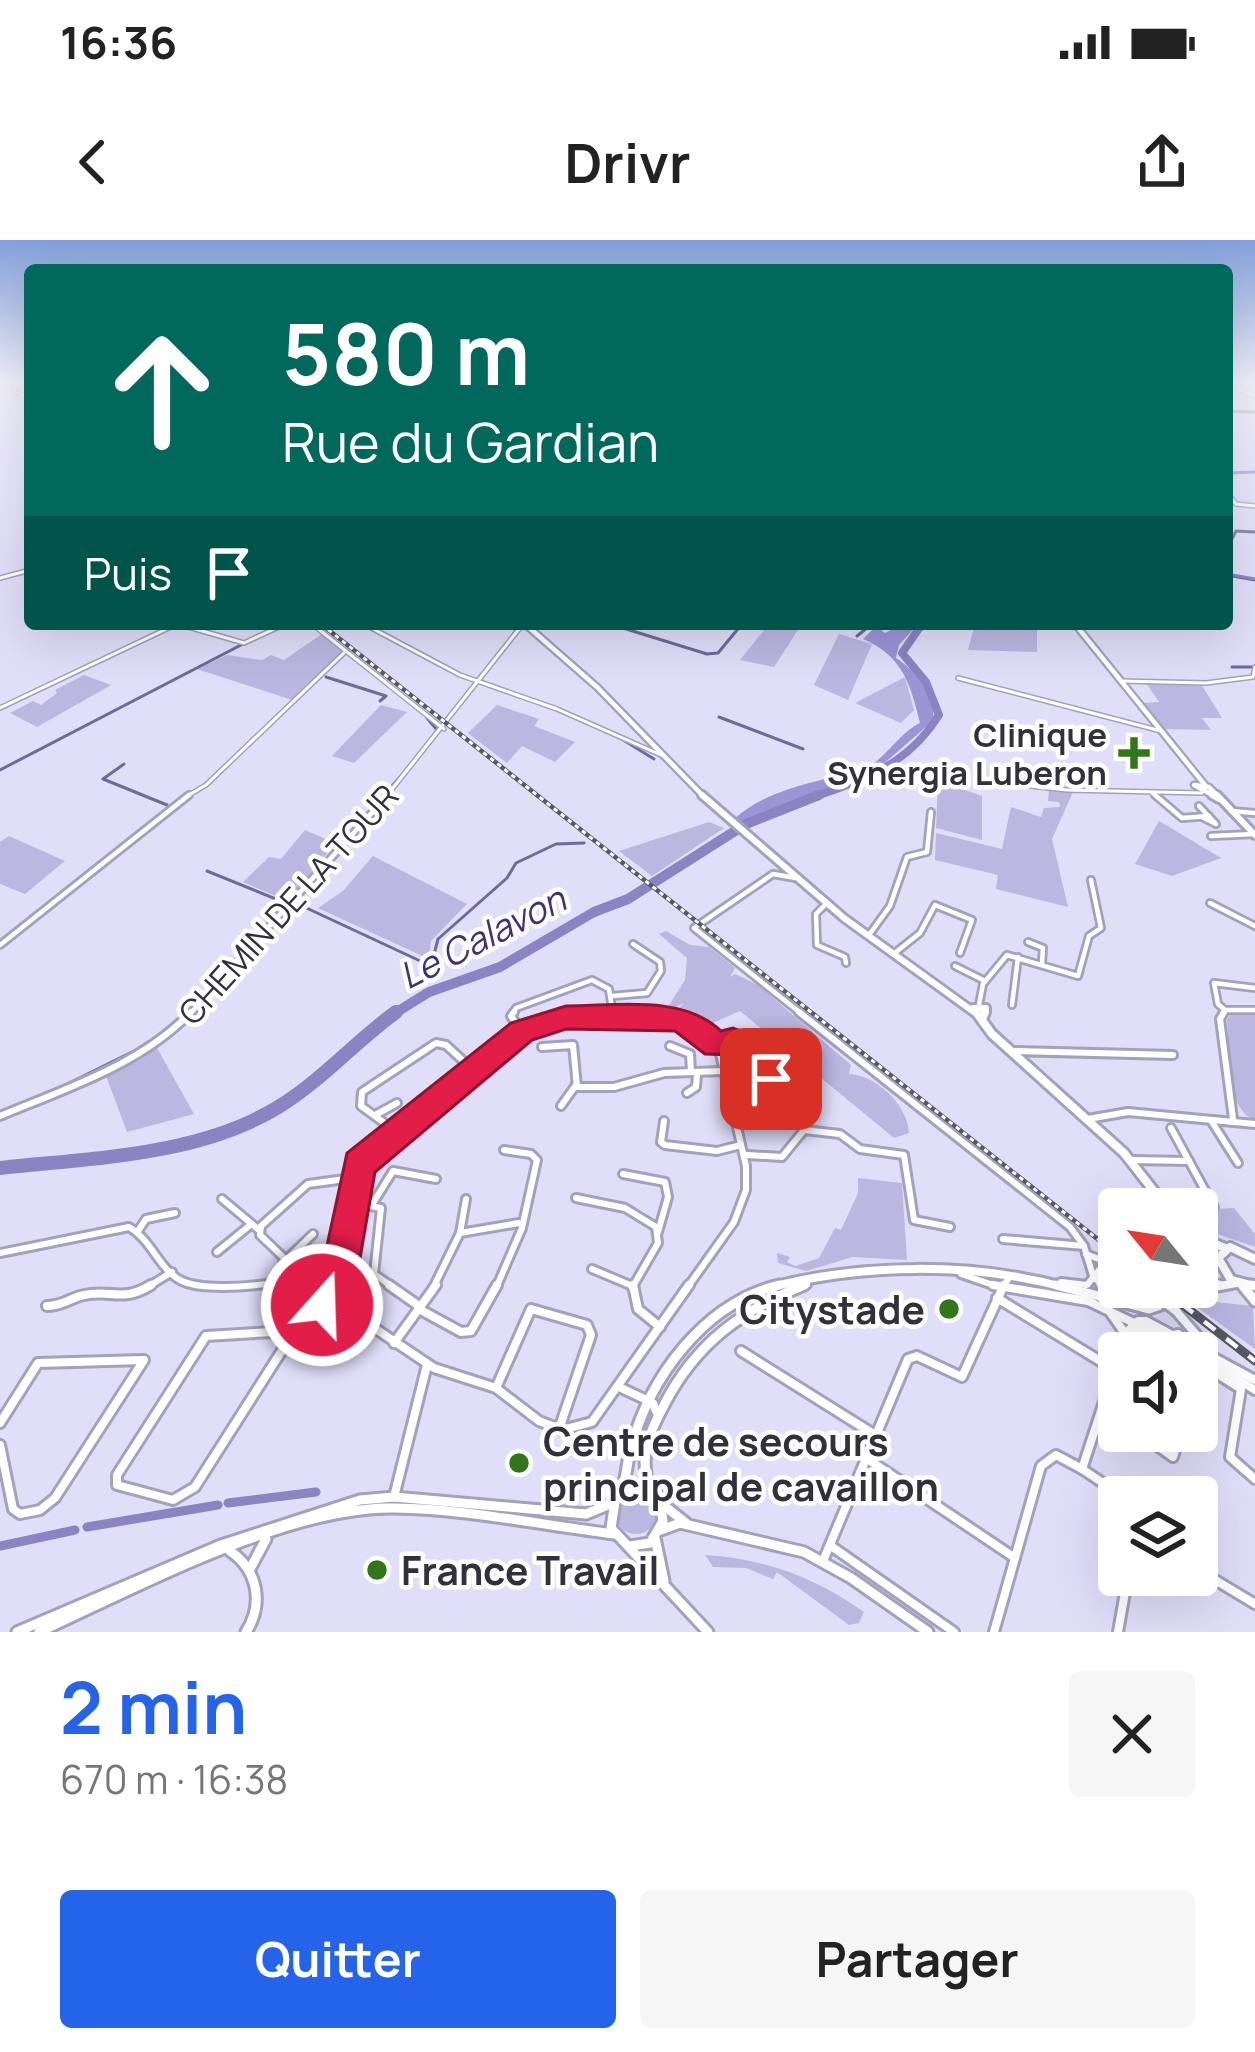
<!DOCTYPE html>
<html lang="fr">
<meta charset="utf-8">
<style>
body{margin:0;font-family:Manrope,sans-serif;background:#f6f6f6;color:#222;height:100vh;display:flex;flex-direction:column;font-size:45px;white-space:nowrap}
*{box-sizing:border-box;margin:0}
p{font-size:39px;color:#767676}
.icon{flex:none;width:66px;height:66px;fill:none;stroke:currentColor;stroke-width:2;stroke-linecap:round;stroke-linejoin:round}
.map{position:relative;height:1392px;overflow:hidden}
.sheet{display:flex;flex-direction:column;background:#fff;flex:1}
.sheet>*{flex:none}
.guide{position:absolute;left:24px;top:24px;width:1209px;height:366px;border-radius:12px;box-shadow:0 12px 48px #0002;background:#00695c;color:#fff;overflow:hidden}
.needle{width:78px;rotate:300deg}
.buttons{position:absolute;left:1098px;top:948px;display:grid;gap:24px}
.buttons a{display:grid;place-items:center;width:120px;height:120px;border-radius:12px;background:#fff;box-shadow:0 12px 48px #0002;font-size:60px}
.pin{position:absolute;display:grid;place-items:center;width:102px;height:102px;color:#fff;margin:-51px;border-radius:24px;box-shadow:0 6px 18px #0006}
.me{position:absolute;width:132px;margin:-66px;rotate:20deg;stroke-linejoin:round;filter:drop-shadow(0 0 9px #0008)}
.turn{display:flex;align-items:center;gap:42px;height:252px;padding:0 60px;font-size:54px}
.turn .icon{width:156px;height:156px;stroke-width:2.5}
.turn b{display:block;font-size:84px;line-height:102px}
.then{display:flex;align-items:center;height:114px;padding:0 60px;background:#0003;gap:24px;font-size:45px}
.round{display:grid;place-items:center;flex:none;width:126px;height:126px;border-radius:12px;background:#f6f6f6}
.overview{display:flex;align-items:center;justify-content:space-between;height:204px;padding:0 60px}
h1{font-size:72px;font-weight:700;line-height:90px;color:#2563eb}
.cta{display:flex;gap:24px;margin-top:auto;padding:24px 60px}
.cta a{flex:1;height:138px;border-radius:12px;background:#2563eb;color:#fff;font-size:48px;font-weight:700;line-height:138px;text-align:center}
.cta a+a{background:#f6f6f6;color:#222}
.status{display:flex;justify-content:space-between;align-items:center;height:84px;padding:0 60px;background:#fff;direction:ltr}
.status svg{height:33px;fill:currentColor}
header{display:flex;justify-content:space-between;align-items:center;height:156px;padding:0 60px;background:#fff;font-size:54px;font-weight:700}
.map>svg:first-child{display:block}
</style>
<div class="status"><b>16:36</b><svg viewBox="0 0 49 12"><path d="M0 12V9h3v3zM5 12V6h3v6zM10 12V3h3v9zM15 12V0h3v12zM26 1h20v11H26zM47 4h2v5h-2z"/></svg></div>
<header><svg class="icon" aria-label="back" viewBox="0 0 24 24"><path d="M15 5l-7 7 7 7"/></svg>Drivr<svg class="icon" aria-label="share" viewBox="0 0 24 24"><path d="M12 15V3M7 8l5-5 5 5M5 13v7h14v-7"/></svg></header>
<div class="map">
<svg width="1255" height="1392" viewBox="0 0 1255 1392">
<rect width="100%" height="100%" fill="#e0def9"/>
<g fill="#bbb7e1">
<path d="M769,384L801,385L774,427L740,420Z"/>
<path d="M975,384H1037V412L968,410Z"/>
<path d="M322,394L344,411L292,460L197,429L227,415L262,420L271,415L284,420Z"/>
<path d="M839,394L872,404L848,460L814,445Z"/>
<path d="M84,435L111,445L37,487L10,473L33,461L41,465L57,453L55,450Z"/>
<path d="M905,437L914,470L901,483L855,463Z"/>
<path d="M1146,443L1201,444L1222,478H1202L1211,490L1165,489L1144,463L1159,462Z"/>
<path d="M381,465L407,472L354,523L332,516Z"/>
<path d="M497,465L539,479L534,486L575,502L555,522L522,506L507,523L468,493Z"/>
<path d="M938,541L982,556V600L936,588Z"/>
<path d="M1049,550L1073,552L1052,599L1068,667L996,649L998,635L935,620L936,593L1002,609L1011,567L1041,577L1044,568L1060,567L1059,562L1048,561Z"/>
<path d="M1159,581L1221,618L1172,636L1135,624Z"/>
<path d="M709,582L724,588L652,636L619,611Z"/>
<path d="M305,590L335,603L289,662L243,642L269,617L281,619Z"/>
<path d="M9,596L65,621L25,654L0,644V602Z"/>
<path d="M373,616L467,664L431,701L429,719L318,668L343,651Z"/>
<path d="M666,691L690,705L709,707L735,728L730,737L735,734L758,745L851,825L849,834C877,835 908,866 909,893L894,898L740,771L704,787L673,774L684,763L664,773L685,740L687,718L659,694Z"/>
<path d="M1231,774L1255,775V880C1223,867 1230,810 1227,780Z"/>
<path d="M157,808L194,874L127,892L106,836Z"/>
<path d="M858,938L902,943L907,1020L853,1017L806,1031L778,1023L777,1013L790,1017L787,1022L795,1026L819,1018L835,988L841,990L858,953Z"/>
<path d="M1234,968L1255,994V1007L1197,987V970Z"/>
<path d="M1197,1060L1253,1066L1255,1109L1194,1065Z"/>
<circle cx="636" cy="1274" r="20"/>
<path d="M705,1315C765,1319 814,1337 864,1372L859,1383L849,1385L777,1332L773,1339L746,1328L713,1327Z"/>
</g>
<path fill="#9c94d5" d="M878,384H886L880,389L885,393L903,384H918L899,405L896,418C918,433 933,452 934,480L873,533L739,584L734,579C768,548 817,542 859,531C883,524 897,494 920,483C910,442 902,416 863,399Z"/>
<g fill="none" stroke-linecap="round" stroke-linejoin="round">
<g stroke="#706a9a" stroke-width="3">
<path d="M1227,171L1255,172"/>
<path d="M1227,308L1236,291L1255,292"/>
<path d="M1227,335L1255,340"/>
<path d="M610,384L707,414L718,413L742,384"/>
<path d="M750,384L762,387"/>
<path d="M1135,384L1148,387"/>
<path d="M514,393L520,384"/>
<path d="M857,396L872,384"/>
<path d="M1232,427H1253"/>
<path d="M326,437L386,456L380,461"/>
<path d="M719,477L803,509"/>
<path d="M427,478L437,490"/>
<path d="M620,498L654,519"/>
<path d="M124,524L103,539L167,565"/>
<path d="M0,530L241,405"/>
<path d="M365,577L406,530"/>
<path d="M207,631L288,664"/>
<path d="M300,665L431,726L438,699L507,638L516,623L556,604L584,603"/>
<path d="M47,854L142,807"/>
</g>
<g stroke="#8b83c2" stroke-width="3">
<path d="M1227,233L1255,232"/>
<path d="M1227,334L1255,339"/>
</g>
<g stroke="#8b83c2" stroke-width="9">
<path d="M228,1263L316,1252"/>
<path d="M87,1287L218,1265"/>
<path d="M0,1306L75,1290"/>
</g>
<path stroke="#8b83c2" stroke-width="8" d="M810,558C863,541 909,524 939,475L926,442L902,413L922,384"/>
<path stroke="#8b83c2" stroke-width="10" d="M392,775L429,752L500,727L594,672L628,659L746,584L819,555"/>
<path stroke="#8b83c2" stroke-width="14" d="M0,928C91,918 200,916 280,866C323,839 356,801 396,772"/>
<defs>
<g id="minor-far3">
<path d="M0,143L30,159"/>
<path d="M14,143L30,151"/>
<path d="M1227,145L1255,156"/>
<path d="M1227,252L1236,264L1255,266"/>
<path d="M0,338L30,330"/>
<path d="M178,384L244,403L285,384"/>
<path d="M312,384L444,489"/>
<path d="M364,384L460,435L557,469L661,515"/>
<path d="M958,438L1161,491"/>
<path d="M1121,441L1206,443L1253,437L1255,427"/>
<path d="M0,468L177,384"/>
<path d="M993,542L1067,550L1202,553"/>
<path d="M1152,553L1158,558"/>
<path d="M184,558L206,545L346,411"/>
<path d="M385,558L523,384"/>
</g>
<g id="minor-far2">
<path d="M1155,555L1182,578L1209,576"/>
<path d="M1199,566L1216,584L1202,577"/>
<path d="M1231,571L1255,573"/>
<path d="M1211,596L1254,594"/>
<path d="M796,638L773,634L694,688L803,775"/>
<path d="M1210,663L1255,686"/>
<path d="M826,664L816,674L817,705L845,717L846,723"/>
<path d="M869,695L890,666L907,617L927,612L931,572"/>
<path d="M1028,702L1043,708L1042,723"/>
<path d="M0,705L189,555"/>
<path d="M896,712L920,693L935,665L972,680L960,713"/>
<path d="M955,726L985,741"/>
<path d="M612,756L647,753L661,731L660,722L633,704"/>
<path d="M979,765L983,744L1007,715L1078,736L1089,696L1101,688L1091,640"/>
<path d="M1012,765L1018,717"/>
<path d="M1225,770L1218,764L1214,743L1255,748"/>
<path d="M1225,770H1255"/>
<path d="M189,775L388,555"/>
<path d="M512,775L516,768L592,740L609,749L613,775"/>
<path d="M1222,775L1225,770"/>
</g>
<g id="minor-far1">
<path d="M514,772L511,776L522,792"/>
<path d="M612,772L613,777"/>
<path d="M799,772L1070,987L1084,1006L1094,1039"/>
<path d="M1224,772L1220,779L1233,879"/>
<path d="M716,805L740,801L752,813L760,838L786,840L796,848"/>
<path d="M670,806L690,814L691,831"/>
<path d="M542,807L573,805L577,847H614L664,833L724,831"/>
<path d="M1011,811L1173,815"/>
<path d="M687,853L696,847L697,834"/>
<path d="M561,866L576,845"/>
<path d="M377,874L397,863"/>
<path d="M0,876C65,849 142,824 191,772"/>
<path d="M1088,879L1128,872L1255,884"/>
<path d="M664,881L661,902L665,905L717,911L741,905"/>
<path d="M1212,882L1238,923"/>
<path d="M1171,888L1214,967"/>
<path d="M394,890L361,866L362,852L436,803L446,805L473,830"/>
<path d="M747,915L782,917L804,890L840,894L860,909L904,915L914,980L950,987"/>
<path d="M1131,920L1189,921"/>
<path d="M623,934L665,942L668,957L658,992"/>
<path d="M576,958L625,968L656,987L658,1003L632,1048"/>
<path d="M222,959L259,990"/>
<path d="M350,962L381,968L374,1034L394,1048"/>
<path d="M373,963L393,931L436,939"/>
<path d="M138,991L146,979L175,973"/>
<path d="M460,993L466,959"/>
<path d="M1003,999L1084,1006"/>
<path d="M217,1012L249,986"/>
<path d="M0,1013L129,987C152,1000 159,1030 182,1041C210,1055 318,1043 338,1020"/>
<path d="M1086,1014L1119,1027"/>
<path d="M285,1021L313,994"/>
<path d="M592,1029L630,1045"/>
<path d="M961,1034L1002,1048"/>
<path d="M1095,1037L1103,1048"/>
<path d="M293,1040L299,1048"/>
<path d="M281,1041L284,1018L260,995L261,986L308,944L353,938"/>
<path d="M1061,1042L1087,1045L1104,1024"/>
<path d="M146,1048L172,1032"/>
<path d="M337,1048L359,924L532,787L579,777L678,779L703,791L720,814L746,926V950L734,982L687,1048"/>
<path d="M433,1048L460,993L519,983"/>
<path d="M496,1048L522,988L537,920L531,914L504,910"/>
<path d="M1002,1048L1009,1038"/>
</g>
<g id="minor">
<path d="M297,1045L311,1064L330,1060L337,1045"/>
<path d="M389,1045L419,1066"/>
<path d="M633,1045L638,1069L660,1087"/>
<path d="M993,1045L1088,1061L1197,1113"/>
<path d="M1101,1045L1109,1056"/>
<path d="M337,1047L352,1072"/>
<path d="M1146,1047L1159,1058"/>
<path d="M997,1058L1115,1130"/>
<path d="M322,1065L364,1081L434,1128L496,1148L539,1181L562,1190L592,1182L689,1045"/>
<path d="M47,1066C66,1065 69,1058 84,1055C112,1049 122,1063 151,1045"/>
<path d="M419,1069L461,1092L471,1091L497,1045"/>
<path d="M1176,1071L1207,1107"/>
<path d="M1110,1072L1124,1092"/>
<path d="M1131,1088L1182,1113"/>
<path d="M288,1091V1101L195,1247L173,1260L117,1245V1235L206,1096Z"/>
<path d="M288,1091L317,1066"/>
<path d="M394,1103L436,1045"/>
<path d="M741,1111L875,1195"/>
<path d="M1120,1113L1125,1094L1138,1081H1146L1255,1140"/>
<path d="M1164,1113L1170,1096L1178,1094"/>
<path d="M1197,1113L1255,1150"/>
<path d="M1197,1121L1241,1149L1230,1217L1255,1239"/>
<path d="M619,1147L653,1163L656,1171"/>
<path d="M496,1148L531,1069L587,1085L591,1095L559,1189"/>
<path d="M0,1183L38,1123L144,1120L55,1258L40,1270L20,1274L13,1269L0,1205"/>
<path d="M1157,1191L1156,1205L1173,1217L1181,1191"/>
<path d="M866,1218L1015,1318"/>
<path d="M1082,1229L1124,1257"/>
<path d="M394,1257L427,1125"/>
<path d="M831,1306L954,1392"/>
<path d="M823,1321L908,1119L917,1116L962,1137L1004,1045"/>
<path d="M1197,1329L1255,1364"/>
<path d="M994,1392L1041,1226L1056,1215L1082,1229L1119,1116"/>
<path d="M1118,1392L1126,1347"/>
</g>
<path id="tertiary-far4" d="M525,384L529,387"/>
<g id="tertiary-far3">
<path d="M525,384L597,447L705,558"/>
<path d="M1075,384L1205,545"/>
<path d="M1218,558L1194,545L1209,547L1220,558"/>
</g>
<g id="tertiary-far2">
<path d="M702,555L844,678L978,775"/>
<path d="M1212,555L1219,559"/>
<path d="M1217,555L1255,595"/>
<path d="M973,768H986L984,775"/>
</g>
<g id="tertiary-far1">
<path d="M976,772L992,794L1124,913L1168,969"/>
<path d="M983,777L985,772"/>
<path d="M1197,998L1218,1021"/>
<path d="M1201,998L1225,1008"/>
</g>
<g id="tertiary">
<path d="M1242,1045L1255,1061"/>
<path d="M662,1264L686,1283"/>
<path d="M661,1290L680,1283L804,1312L851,1338L928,1392"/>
<path d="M230,1311C258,1330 264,1364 246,1392"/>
<path d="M251,1327L266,1299"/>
</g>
<g id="secondary-far1">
<path d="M1255,1019L1230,1007L1218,1018L1231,1040L1255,1046"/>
<path d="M768,1048C862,1023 973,1022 1067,1048"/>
<path d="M797,1048L806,1044"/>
<path d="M1209,1048L1236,1043"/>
</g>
<g id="secondary">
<path d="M1056,1045L1149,1069L1219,1045"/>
<path d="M1251,1045L1255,1046"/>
<path d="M648,1245C640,1214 649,1193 664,1165C696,1103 741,1071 804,1045"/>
<path d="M623,1246C627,1234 627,1221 631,1208C650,1136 705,1063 779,1045"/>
<path d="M655,1298L664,1341"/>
<path d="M630,1306L650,1303L663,1281L659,1256L639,1244L616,1255L611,1288L708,1392"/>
<path d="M17,1392L221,1305L360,1260L394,1257L586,1274L610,1264"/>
<path d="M39,1392C136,1348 288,1266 394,1268C467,1269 542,1285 614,1294"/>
</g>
</defs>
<use href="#minor-far3" stroke="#a3a1bb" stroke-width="6"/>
<use href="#minor-far2" stroke="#a3a1bb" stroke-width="10"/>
<use href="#minor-far1" stroke="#a3a1bb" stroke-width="12"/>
<use href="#minor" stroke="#a3a1bb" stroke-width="14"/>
<use href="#tertiary-far4" stroke="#a3a1bb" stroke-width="6"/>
<use href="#tertiary-far3" stroke="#a3a1bb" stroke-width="9"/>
<use href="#tertiary-far2" stroke="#a3a1bb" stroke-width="12"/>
<use href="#tertiary-far1" stroke="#a3a1bb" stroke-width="14"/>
<use href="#tertiary" stroke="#a3a1bb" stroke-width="15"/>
<use href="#secondary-far1" stroke="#a3a1bb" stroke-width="14"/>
<use href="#secondary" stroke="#a3a1bb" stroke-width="15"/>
<use href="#minor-far3" stroke="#fff" stroke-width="3"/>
<use href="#minor-far2" stroke="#fff" stroke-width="4.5"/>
<use href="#minor-far1" stroke="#fff" stroke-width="6"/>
<use href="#minor" stroke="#fff" stroke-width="8"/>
<use href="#tertiary-far4" stroke="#fff" stroke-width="3"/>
<use href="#tertiary-far3" stroke="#fff" stroke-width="4.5"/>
<use href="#tertiary-far2" stroke="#fff" stroke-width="6"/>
<use href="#tertiary-far1" stroke="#fff" stroke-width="8"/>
<use href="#tertiary" stroke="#fff" stroke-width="9"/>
<use href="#secondary-far1" stroke="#fff" stroke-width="8"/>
<use href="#secondary" stroke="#fff" stroke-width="9"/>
<defs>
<g id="rail-far1">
<path d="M5,143L30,155"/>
<path d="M321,384L1119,1016"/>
</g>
<path id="rail" d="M1160,1047L1255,1121"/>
</defs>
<use href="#rail-far1" stroke="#585766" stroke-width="4.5"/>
<use href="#rail" stroke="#585766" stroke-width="9"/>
<use href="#rail-far1" stroke="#fff" stroke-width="3" stroke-dasharray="4.5" stroke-linecap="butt"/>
<use href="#rail" stroke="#fff" stroke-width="4.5" stroke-dasharray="14" stroke-linecap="butt"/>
<defs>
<path id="minor-bridge" d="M1159,1058L1176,1071"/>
</defs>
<use href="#minor-bridge" stroke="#a3a1bb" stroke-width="14" stroke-linecap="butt"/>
<use href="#minor-bridge" stroke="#fff" stroke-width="8"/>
</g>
<linearGradient id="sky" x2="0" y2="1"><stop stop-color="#83a0d9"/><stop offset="0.42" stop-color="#f1f0fc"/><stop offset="1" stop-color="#f1f0fc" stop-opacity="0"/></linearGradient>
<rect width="1255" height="338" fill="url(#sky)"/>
<path fill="#e11d48" stroke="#92132f" stroke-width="3" d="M566,766C617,766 682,754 721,791L733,788L759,798L771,826L782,830L786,839L782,849L771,853L749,847L736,815L705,814L675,791L566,789L532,800L375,932L355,1047L335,1078L322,1084L309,1078L303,1065L320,1038L347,913L511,783Z"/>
<g fill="#31771a" stroke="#fff" stroke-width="4.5">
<path d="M1128 495h12v12h12v12h-12v12h-12v-12h-12v-12h12z"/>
<circle cx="949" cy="1069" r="12"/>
<circle cx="519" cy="1223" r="12"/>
<circle cx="377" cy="1330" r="12"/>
</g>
<g text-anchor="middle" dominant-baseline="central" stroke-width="9" stroke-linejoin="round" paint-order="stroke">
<g font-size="33" font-weight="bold" fill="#31303b" stroke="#fff" text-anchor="end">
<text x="1107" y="494">Clinique<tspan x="1107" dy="38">Synergia Luberon</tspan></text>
</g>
<g font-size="33" fill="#31303b" stroke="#fff">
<text transform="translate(288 664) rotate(-48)">CHEMIN DE LA TOUR</text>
</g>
<g font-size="36" font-style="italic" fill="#402e7b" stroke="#fff">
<text transform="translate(482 697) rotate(-27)">Le Calavon</text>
</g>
<g font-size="39" font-weight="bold" fill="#31303b" stroke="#fff" text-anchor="start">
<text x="925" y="1069" text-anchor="end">Citystade</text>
<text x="543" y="1201">Centre de secours<tspan x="543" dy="45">principal de cavaillon</tspan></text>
<text x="401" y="1330">France Travail</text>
</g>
</g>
</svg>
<div class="buttons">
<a><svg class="needle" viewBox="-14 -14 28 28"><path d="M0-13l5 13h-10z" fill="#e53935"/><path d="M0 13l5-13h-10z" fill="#767676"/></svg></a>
<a><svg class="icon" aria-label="sound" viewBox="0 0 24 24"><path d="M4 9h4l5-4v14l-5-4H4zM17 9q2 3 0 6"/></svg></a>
<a><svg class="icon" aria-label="layers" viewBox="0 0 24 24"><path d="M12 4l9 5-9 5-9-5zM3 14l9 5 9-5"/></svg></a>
</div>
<div class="pin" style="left:771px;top:839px;background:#d93025"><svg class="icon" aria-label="arrive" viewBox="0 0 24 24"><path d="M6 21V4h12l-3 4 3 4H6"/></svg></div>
<svg class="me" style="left:322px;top:1065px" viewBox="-20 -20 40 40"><circle r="17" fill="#e11d48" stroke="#fff" stroke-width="3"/><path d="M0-11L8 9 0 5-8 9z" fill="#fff"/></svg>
<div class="guide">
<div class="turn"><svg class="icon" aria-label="ahead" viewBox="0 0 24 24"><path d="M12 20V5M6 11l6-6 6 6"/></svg><div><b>580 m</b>Rue du Gardian</div></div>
<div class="then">Puis<svg class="icon" aria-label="arrive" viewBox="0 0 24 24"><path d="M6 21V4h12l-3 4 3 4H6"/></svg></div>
</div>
</div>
<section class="sheet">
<div class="overview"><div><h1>2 min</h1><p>670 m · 16:38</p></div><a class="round"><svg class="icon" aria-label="close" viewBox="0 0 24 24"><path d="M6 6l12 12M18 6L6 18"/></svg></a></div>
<div class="cta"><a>Quitter</a><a>Partager</a></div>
</section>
